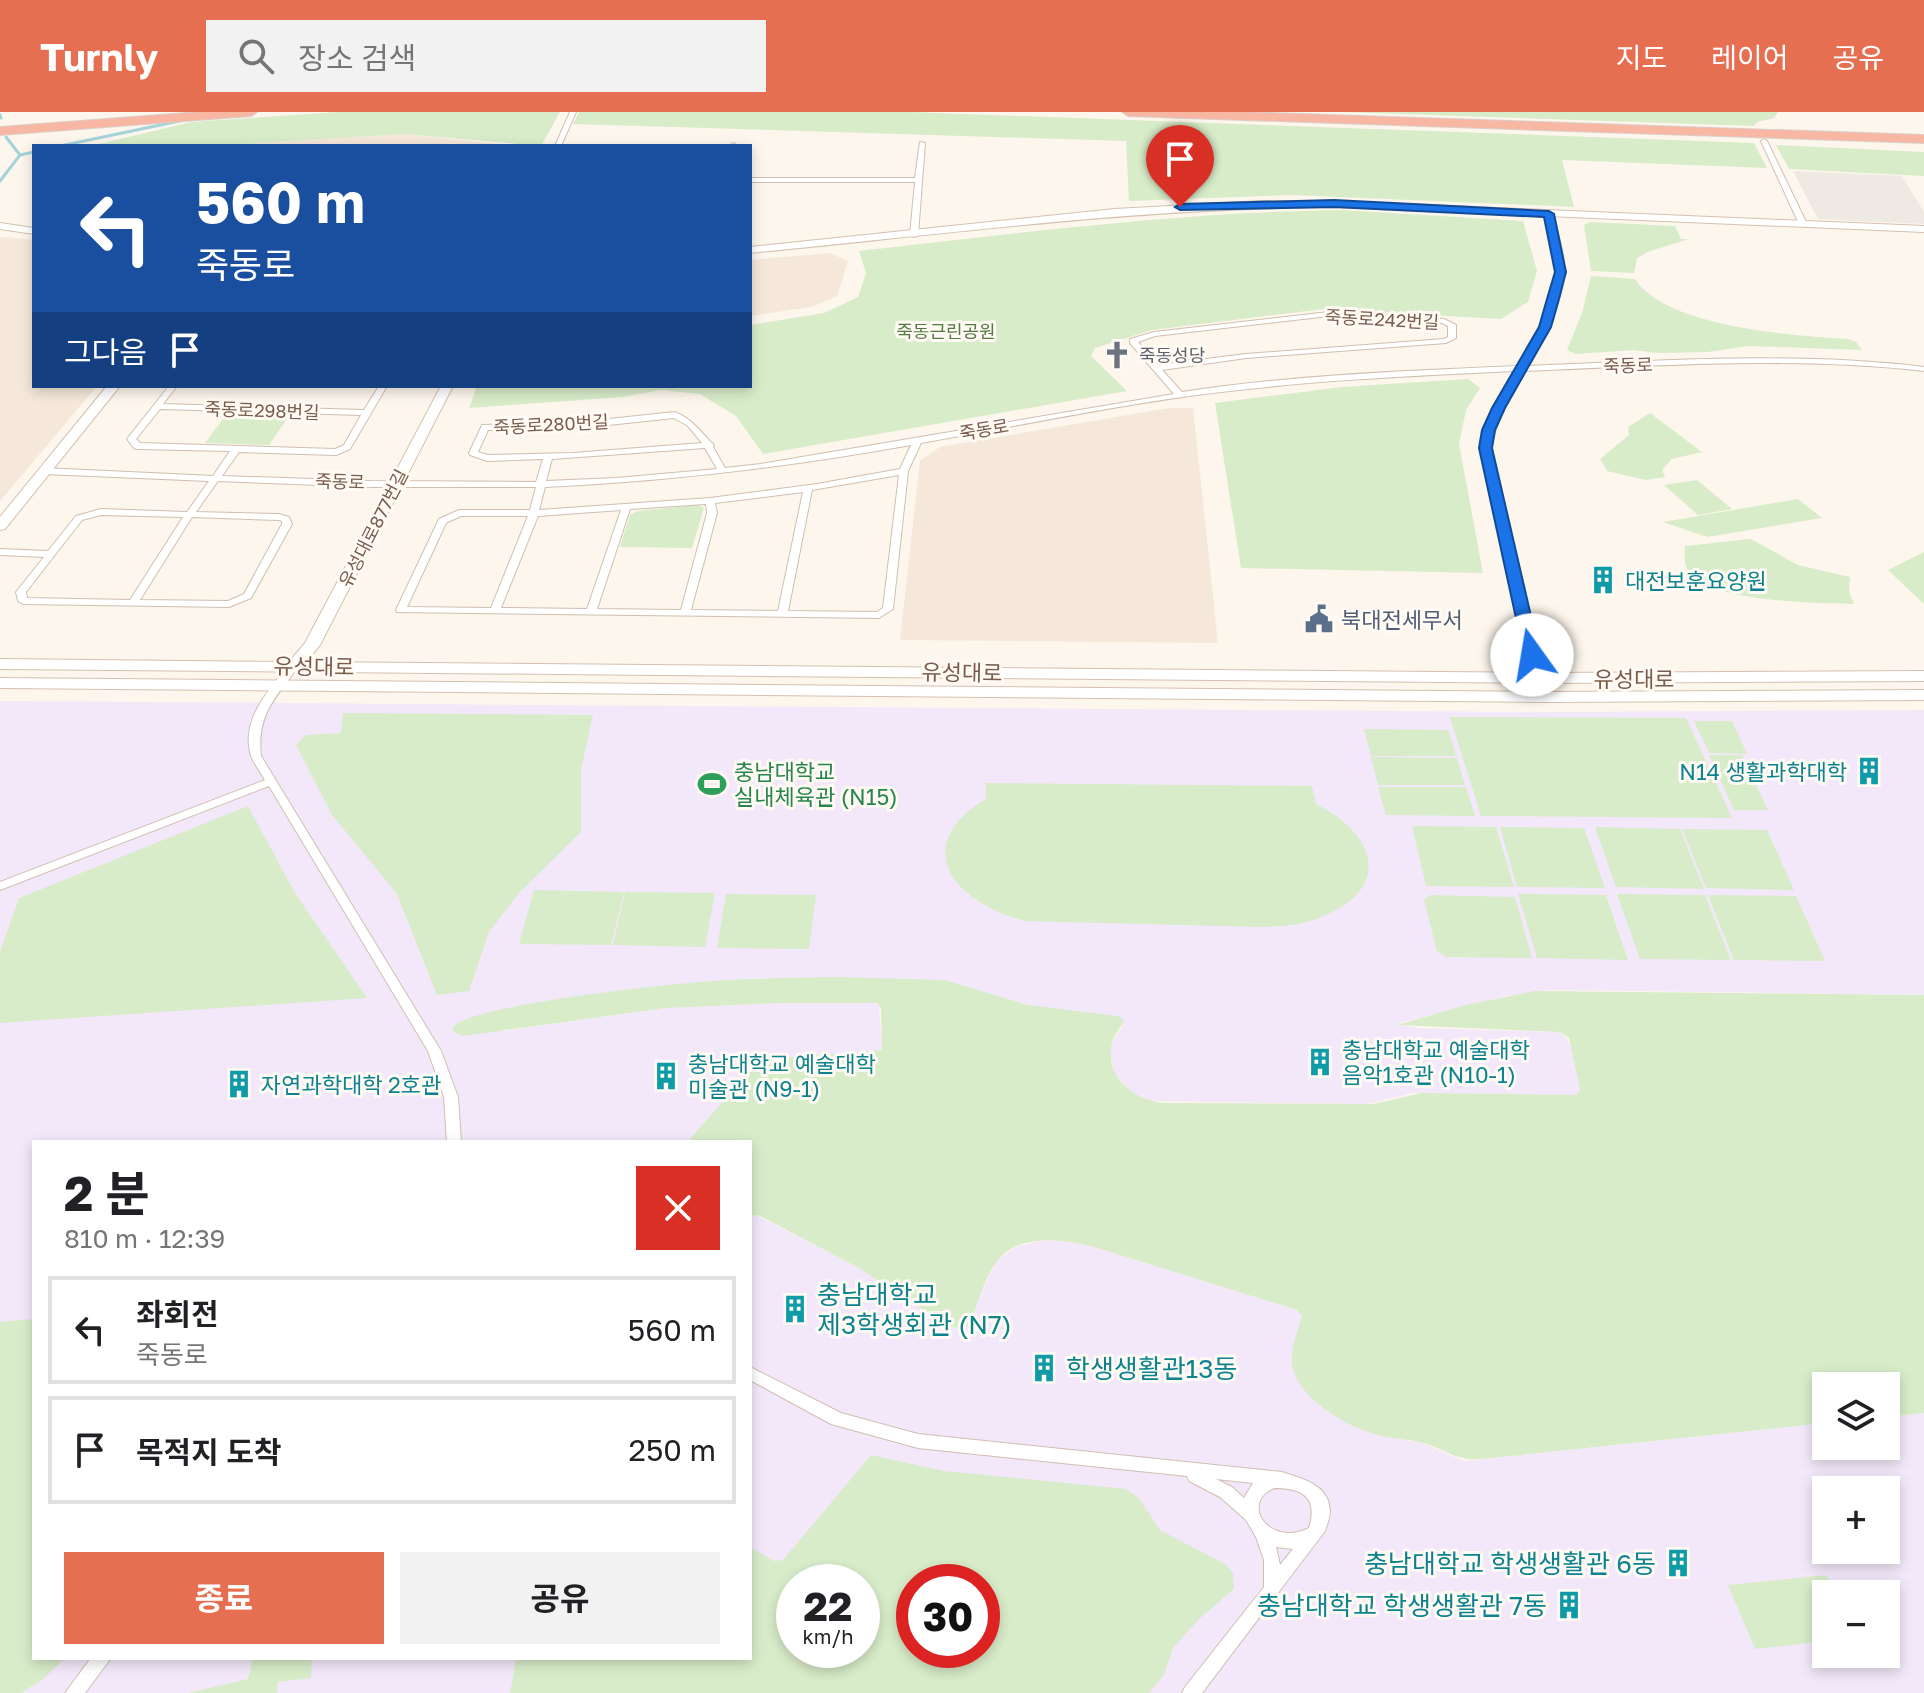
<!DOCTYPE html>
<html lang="ko">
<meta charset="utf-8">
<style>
body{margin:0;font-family:"Golos Text","Noto Sans KR",sans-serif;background:#f2f2f2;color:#202124;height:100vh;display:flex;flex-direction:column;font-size:30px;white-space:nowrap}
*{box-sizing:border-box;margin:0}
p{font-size:26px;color:#757577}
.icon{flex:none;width:44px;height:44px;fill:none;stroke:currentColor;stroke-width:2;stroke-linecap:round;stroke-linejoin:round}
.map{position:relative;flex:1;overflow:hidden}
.panel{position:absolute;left:32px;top:1028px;width:720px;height:520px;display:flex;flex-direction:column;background:#fff;border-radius:0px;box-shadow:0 4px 12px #0003}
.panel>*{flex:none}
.banner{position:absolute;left:32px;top:32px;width:720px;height:244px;border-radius:0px;box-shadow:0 4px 12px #0003;background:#1a4fa0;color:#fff;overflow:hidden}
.tools{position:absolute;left:1812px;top:1260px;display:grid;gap:16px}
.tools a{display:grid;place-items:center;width:88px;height:88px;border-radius:0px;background:#fff;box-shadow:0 4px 12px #0003;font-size:40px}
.speed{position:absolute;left:776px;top:1452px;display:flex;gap:16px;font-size:40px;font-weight:700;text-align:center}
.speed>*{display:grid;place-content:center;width:104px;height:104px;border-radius:50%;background:#fff;box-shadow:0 4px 12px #0003;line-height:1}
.speed small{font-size:20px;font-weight:400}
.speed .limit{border:12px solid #d22;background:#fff;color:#111}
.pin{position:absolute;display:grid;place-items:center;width:68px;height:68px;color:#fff;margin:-82px -34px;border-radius:50% 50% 50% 0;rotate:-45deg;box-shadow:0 0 8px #0007}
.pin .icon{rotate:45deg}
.me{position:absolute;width:88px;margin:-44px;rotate:347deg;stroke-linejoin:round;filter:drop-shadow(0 0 6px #0008)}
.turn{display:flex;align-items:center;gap:28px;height:168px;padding:0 32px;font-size:36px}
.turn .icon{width:104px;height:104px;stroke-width:2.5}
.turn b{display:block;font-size:56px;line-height:68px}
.then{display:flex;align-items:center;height:76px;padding:0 32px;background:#0003;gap:16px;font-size:30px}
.round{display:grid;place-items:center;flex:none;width:84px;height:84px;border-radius:0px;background:#f2f2f2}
.summary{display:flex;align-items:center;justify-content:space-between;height:136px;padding:0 32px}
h1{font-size:48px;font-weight:700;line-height:60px}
.primary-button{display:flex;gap:16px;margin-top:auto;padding:16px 32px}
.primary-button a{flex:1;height:92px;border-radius:0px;background:#e76f51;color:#fff;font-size:32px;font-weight:700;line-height:92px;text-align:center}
.primary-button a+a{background:#f2f2f2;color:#202124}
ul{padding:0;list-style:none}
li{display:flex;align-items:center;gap:24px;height:108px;margin:0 16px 12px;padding:0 16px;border:4px solid #e0e0e0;border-radius:0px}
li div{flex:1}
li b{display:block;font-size:30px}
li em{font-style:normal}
header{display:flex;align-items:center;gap:48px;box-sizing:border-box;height:112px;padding:0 40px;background:#e76f51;color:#fff}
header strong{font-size:38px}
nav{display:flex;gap:44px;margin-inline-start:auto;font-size:28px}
.search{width:560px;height:72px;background:#f2f2f2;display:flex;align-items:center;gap:20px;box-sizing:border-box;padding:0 28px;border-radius:0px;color:#757577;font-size:30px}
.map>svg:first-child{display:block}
</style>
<header>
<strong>Turnly</strong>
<div class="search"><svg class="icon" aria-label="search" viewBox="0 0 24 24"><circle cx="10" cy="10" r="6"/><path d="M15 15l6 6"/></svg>장소 검색</div>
<nav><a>지도</a><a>레이어</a><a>공유</a></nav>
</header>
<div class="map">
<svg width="1924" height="1581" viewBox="0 0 1924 1581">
<rect width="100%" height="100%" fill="#fdf6ec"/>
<g fill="#f5e8da">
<path d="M404,22L517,34H210Z"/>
<path d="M5,125L34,128V274H97L0,389V126Z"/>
<path d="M830,141L848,149L837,184L812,195L750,204V148Z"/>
<path d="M1169,296H1193L1218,531L900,528L920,349L940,335Z"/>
</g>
<path fill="#efe9e4" d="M1793,59L1902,64L1924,100V112L1818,107Z"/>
<path fill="#f3e8fa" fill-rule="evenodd" d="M0,589L1532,600L1924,598V883L1548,878L1506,884L1396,912L1417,916L1560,920L1570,931L1580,978L1576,983L1413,981L1367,992L1151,989L1131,980L1115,963L1110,942L1112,930L1123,913L1016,890L945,868L763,866L654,875L489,900L502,919L666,896L782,891L872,890L879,893L882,938L874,941L760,948L687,1030H34V1546H750V1104L754,1102L857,1155L955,1216L962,1218L997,1148L1016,1135L1043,1128L1075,1130L1094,1135L1297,1198L1302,1204L1292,1244L1309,1282L1324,1296L1359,1316L1376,1323L1422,1331L1464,1349L1826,1311V1334H1886V1305L1924,1301V1581H0ZM1826,1378H1886V1438H1826ZM794,1470H862V1538H794ZM914,1470H982V1538H914ZM1826,1482H1886V1542H1826Z"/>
<g fill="#d8ecc9" fill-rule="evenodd">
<path d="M337,0H560L541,34L404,22L210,34H90L192,10Z"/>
<path d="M579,0H911L1754,31L1767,56L1562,48L1574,95L1292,83L1129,89L1126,29L573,12Z"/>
<path d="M1341,0H1778L1774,6L1757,10L1754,14Z"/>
<path d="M1776,33L1924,40V64L1789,57Z"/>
<path d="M1342,98L1523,109L1537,159L1528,190L1501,207L1324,197L1152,218L1095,236L1091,244L1127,279L763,342L736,304L700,282L661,278L622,285L469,296L477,274H750V213L824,201L858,185L866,161L859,139C1020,121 1180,100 1342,98Z"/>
<path d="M1590,110L1675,114L1681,127H1689L1650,139L1637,146L1634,161L1591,159L1584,113Z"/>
<path d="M1591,164L1635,167C1665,215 1795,224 1848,227L1856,230L1862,238L1748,234L1708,240L1658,241L1633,238L1576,242L1567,238L1582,201Z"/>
<path d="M1468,267L1480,276L1466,298L1459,332L1483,461L1241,456L1215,291L1342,275Z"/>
<path d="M229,299L291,301L269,333L205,331Z"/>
<path d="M1650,301L1702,340L1672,347L1662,358L1665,365L1646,368L1607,359L1600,347L1629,323L1628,315Z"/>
<path d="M1697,368L1732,397L1698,403L1664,373Z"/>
<path d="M1798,387L1822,406L1707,425L1663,410Z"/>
<path d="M698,393L704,396L692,436L620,435L630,403L638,399Z"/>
<path d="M1751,427L1798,453L1850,465L1849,479L1854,492C1817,491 1717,490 1691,463C1684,455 1684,444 1685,434Z"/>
<path d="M1924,440V492L1888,458Z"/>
<path d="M343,601L593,603L581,658V720L519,781L489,820L469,879L437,883L397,782L332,703L296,633L306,623L341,621Z"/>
<path d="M1450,605L1686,606L1732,706L1481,704Z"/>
<path d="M1694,609H1732L1747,642L1709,641Z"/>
<path d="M1364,617L1448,618L1456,644H1371Z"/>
<path d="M1709,643H1742L1768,698H1734Z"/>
<path d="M1371,645L1457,646L1465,673H1378Z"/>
<path d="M986,671L1312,674L1316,692C1373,720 1395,774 1324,804C1305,813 1283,814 1262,815L1025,809C956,792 907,735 986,687Z"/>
<path d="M1378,675H1466L1475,704L1386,703Z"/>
<path d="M248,694L295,781L367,886L0,911V840L19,786Z"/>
<path d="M1412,714L1496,715L1514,775L1426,774Z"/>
<path d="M1500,715L1584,716L1605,776L1517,775Z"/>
<path d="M1595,715L1680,717L1704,777L1616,775Z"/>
<path d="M1682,717L1767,718L1794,778L1706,776Z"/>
<path d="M534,778L624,780L611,833L519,832Z"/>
<path d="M625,780L715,781L705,835L613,833Z"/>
<path d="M726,782L816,783L809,837L717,836Z"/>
<path d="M1518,782L1606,783L1628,848L1537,846Z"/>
<path d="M1617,782L1705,783L1731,848L1640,847Z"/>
<path d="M1430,783L1515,785L1532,846L1446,845L1437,839L1424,788Z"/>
<path d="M1708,783L1796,784L1825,849L1734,848Z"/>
<path d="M836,865L945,868L1028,893L1118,904L1124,909C1120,917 1114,922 1112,931C1104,965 1133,987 1163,991L1374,992L1421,981L1576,983L1580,978L1569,926L1560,920L1397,913L1466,893L1534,879L1924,883V1301L1886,1305V1274H1826V1311L1482,1347C1454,1349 1448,1338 1423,1331C1408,1327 1390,1327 1374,1322C1344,1313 1298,1287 1292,1252C1290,1237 1298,1218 1302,1204L1297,1198L1094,1135C1064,1127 1020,1121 998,1148C984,1165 978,1192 970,1212L962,1218L946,1212L857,1155L758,1103L750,1104V1030H687L760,948L882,938L881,896L877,891H782L666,896L462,924L453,920V915C471,893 662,873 700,870C746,866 791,866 836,865Z"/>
<path d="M34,1207V1546H65L43,1567L21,1581H0V1210Z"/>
<path d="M871,1343L944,1359L1126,1377L1139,1386L1160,1418L1225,1452L1233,1461L1234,1477L1198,1508L1173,1536L1164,1563L1149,1581H510L516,1546H750V1435L774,1449L783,1448ZM794,1470H862V1538H794ZM914,1470H982V1538H914Z"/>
<path d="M1826,1463L1835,1482H1826V1529L1755,1537L1728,1473Z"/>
<path d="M253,1546H312L311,1566L278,1570L277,1581H188L248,1567Z"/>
</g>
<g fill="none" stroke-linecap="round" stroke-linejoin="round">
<g stroke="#a5d3da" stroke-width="3">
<path d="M0,3L1,6"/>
<path d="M6,25L20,43"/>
<path d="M60,34L189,7"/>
<path d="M0,69L20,43L34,40"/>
</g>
<defs>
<g id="street">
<path d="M570,0H576L561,34H555Z"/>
<path d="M1764,27L1767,29L1807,112L1806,114L1799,112L1761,29Z"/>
<path d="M920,30L925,31L918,123L914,125L910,123L915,70H750V66H915Z"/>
<path d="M733,31L735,32L736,34H730Z"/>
<path d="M1546,100L1553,102C1556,119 1563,135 1564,152C1566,188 1542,225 1525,254C1658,249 1791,239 1924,255V259C1790,244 1656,254 1523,259C1508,284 1498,308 1490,336L1536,539L1553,585L1548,588L1543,585L1526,539L1482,336C1489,308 1500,284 1514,259C1408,264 1302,269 1197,283C1106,295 1013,315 921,331L908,359L893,497L879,506L397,500L396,498L439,407L459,398H530L536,375H372L218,369L196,400L279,402L289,405L292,412L251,486L229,495L23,492L18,489L16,480L44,445L0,443V437L48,439L76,404L101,397L187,400L209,369L44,362L40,359L44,356L213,364L230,339L137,337L134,336L127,327L169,274H177L163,292L364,298L379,274H387L350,337L336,343L239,340L222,364L372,369L536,370L543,347L487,349L470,343L469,341L482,313L580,310L675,300C693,307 701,321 714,333L713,335L725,356L761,352L1174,282L1130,231V227L1154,220L1329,200L1444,207L1456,213V226L1446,231L1246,246L1162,258L1182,280C1293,263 1405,259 1517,254C1534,224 1560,186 1556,149C1554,133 1546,116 1546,100ZM1329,204L1442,211L1448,214V225L1444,227L1246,242L1158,253L1138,230L1155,224ZM160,297L361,303L344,333L335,337L140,331L136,327ZM674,306L688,314L702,331L573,341L488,343L478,340L488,318L580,316ZM911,333L900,357L817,372L710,386L539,398L545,375C669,369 789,355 911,333ZM705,336L717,357L617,366L546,369L552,347ZM899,363L883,496L877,500L788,499L812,378ZM803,380L778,499L691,498L717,401L715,391ZM706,392L707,401L681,498L597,497L630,397ZM621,398L587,497L501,496L538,404ZM101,403L183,405L130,488L27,486L26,480L82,408ZM461,404H528L491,496L407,495L446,411ZM192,405L279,408L282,409V412L244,482L228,489L140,488Z"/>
<path d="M294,551L299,554C276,584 256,604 261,644L441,939L458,985L461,1030H447L444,985L428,939L269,674L0,778V770L265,668C260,659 252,650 250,640C242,606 270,576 290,552Z"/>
<path d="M750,1255L841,1301L918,1322L1282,1360C1302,1367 1329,1372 1330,1399C1330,1405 1327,1413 1325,1419L1202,1581H1182L1185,1575L1264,1475V1448L1256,1425L1246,1408L1220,1385L1189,1369L1187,1364L918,1336L831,1312L750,1268ZM1216,1367L1253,1371L1244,1386L1232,1375ZM1274,1376C1304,1376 1318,1386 1309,1416C1269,1436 1239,1391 1274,1376ZM1276,1435L1293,1437L1280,1453Z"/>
<path d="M91,1546H111L85,1581H65Z"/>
</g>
<g id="secondary">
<path d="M1261,89H1334L1924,114V120L1334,95C1138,96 945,122 750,141V135L1115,97Z"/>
<path d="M0,111L34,116V122L0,117Z"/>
<path d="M107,274H120L5,417L0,418V405Z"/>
<path d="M441,274H453L320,533L306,550L1541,561L1924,559V569L1541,571L0,557V547L289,550L305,531Z"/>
<path d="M0,566L1548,580L1924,578V588L1548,590L0,576Z"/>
</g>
<g id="highway">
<path d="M199,0H257L251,4L0,23V15Z"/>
<path d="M1122,0H1243L1924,23V31L1128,4Z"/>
</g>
</defs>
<use href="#street" stroke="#d1beb0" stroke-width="2"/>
<use href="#secondary" stroke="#d6c0b0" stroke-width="2"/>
<use href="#highway" stroke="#dad1cd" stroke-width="2"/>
<use href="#street" fill="#fff" fill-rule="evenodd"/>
<use href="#secondary" fill="#fff" fill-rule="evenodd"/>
<use href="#highway" fill="#f7b7a3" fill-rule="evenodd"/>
</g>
<path fill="#1a73e8" stroke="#114b97" stroke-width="2" d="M1334,88L1549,99L1554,102L1566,160L1559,187L1551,215L1505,296L1495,318L1492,336L1540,543L1538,547L1532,548L1524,543L1479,336L1482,318L1492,296L1539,215L1547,187L1555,160L1544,105L1334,95L1180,98L1175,95L1180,92Z"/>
<defs>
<symbol id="church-bare" viewBox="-9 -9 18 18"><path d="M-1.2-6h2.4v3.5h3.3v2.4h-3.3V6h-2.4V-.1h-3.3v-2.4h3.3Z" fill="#6b7280" stroke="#fffaf3" stroke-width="2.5" paint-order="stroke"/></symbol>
<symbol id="building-bare" viewBox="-9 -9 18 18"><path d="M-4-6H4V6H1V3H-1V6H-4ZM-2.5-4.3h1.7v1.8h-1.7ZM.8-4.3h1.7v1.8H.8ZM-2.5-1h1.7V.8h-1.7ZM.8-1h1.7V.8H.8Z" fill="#0f9aa8" stroke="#fffaf3" stroke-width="2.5" paint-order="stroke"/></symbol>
<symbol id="civic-bare" viewBox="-9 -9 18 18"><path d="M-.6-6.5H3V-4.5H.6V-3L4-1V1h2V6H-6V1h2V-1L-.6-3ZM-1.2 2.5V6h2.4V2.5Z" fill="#5c6f8a" stroke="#fffaf3" stroke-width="2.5" paint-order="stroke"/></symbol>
<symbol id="stadium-bare" viewBox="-9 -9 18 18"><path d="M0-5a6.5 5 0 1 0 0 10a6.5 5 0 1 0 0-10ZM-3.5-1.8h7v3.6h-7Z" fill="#2e9e5b" stroke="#fffaf3" stroke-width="2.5" paint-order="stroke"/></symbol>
</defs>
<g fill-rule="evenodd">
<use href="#church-bare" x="1097" y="223" width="40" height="40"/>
<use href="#building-bare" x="1583" y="448" width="40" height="40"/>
<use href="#civic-bare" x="1299" y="487" width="40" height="40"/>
<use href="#building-bare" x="1849" y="639" width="40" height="40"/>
<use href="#stadium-bare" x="692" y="652" width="40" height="40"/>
<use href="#building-bare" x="1300" y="930" width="40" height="40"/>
<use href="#building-bare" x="646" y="944" width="40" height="40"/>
<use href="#building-bare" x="219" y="952" width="40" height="40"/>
<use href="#building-bare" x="775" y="1177" width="40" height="40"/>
<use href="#building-bare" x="1024" y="1236" width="40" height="40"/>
<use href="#building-bare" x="1658" y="1431" width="40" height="40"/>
<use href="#building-bare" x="1549" y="1473" width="40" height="40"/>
</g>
<g text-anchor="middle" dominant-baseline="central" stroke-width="6" stroke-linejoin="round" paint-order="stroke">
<g font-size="18" fill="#7a5c4d" stroke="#fffaf3">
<text transform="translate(1382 207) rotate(3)">죽동로242번길</text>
<text transform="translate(1628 253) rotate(-2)">죽동로</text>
<text transform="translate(262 298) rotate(2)">죽동로298번길</text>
<text transform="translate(551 312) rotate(-3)">죽동로280번길</text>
<text transform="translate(984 317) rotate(-10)">죽동로</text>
<text transform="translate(340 369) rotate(2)">죽동로</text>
<text transform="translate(373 416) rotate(-63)">유성대로877번길</text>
</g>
<g font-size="18" fill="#537a41" stroke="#fffaf3">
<text x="946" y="219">죽동근린공원</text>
</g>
<g font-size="18" fill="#5b616d" stroke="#fffaf3" text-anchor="start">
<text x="1139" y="243">죽동성당</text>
</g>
<g font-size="22" fill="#0d838f" stroke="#fffaf3" text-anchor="start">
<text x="1625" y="468">대전보훈요양원</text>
<text x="1847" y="659" text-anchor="end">N14 생활과학대학</text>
<text x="1342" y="937">충남대학교 예술대학<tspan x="1342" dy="25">음악1호관 (N10-1)</tspan></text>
<text x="688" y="951">충남대학교 예술대학<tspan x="688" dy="25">미술관 (N9-1)</tspan></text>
<text x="261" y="972">자연과학대학 2호관</text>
</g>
<g font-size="22" fill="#4e5e75" stroke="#fffaf3" text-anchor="start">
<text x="1341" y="507">북대전세무서</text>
</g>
<g font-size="22" fill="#7a5c4d" stroke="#fffaf3">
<text transform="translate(314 554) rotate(1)">유성대로</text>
<text transform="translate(962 560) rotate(1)">유성대로</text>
<text x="1634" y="566">유성대로</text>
</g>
<g font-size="22" fill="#27864d" stroke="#fffaf3" text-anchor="start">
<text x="734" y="659">충남대학교<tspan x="734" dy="25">실내체육관 (N15)</tspan></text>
</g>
<g font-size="26" fill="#0d838f" stroke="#fffaf3" text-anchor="start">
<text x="817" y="1182">충남대학교<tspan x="817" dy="30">제3학생회관 (N7)</tspan></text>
<text x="1066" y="1256">학생생활관13동</text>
<text x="1656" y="1451" text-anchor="end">충남대학교 학생생활관 6동</text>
<text x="1547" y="1493" text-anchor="end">충남대학교 학생생활관 7동</text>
</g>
</g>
</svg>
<div class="tools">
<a><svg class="icon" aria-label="layers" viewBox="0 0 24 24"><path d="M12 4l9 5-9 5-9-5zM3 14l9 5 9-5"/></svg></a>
<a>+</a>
<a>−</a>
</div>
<div class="speed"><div>22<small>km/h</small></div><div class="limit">30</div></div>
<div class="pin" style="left:1180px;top:95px;background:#d93025"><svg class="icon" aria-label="arrive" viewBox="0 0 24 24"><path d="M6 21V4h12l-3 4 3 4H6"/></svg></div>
<svg class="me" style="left:1532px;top:543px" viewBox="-20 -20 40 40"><circle r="19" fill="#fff"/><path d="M0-13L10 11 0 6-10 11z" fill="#1a73e8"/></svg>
<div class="banner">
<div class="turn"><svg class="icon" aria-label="left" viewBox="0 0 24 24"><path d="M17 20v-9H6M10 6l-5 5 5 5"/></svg><div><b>560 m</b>죽동로</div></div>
<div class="then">그다음<svg class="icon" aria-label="arrive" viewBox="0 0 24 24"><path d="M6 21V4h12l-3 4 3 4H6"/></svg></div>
</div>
<section class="panel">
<div class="summary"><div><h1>2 분</h1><p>810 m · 12:39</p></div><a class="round" style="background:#d93025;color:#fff"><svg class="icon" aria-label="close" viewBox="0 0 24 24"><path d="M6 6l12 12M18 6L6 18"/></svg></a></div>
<ul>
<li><svg class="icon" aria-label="left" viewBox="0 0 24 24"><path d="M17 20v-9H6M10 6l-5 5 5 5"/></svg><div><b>좌회전</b><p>죽동로</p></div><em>560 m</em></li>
<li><svg class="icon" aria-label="arrive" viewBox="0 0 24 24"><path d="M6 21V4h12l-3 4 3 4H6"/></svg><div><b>목적지 도착</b></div><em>250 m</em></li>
</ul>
<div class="primary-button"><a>종료</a><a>공유</a></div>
</section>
</div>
